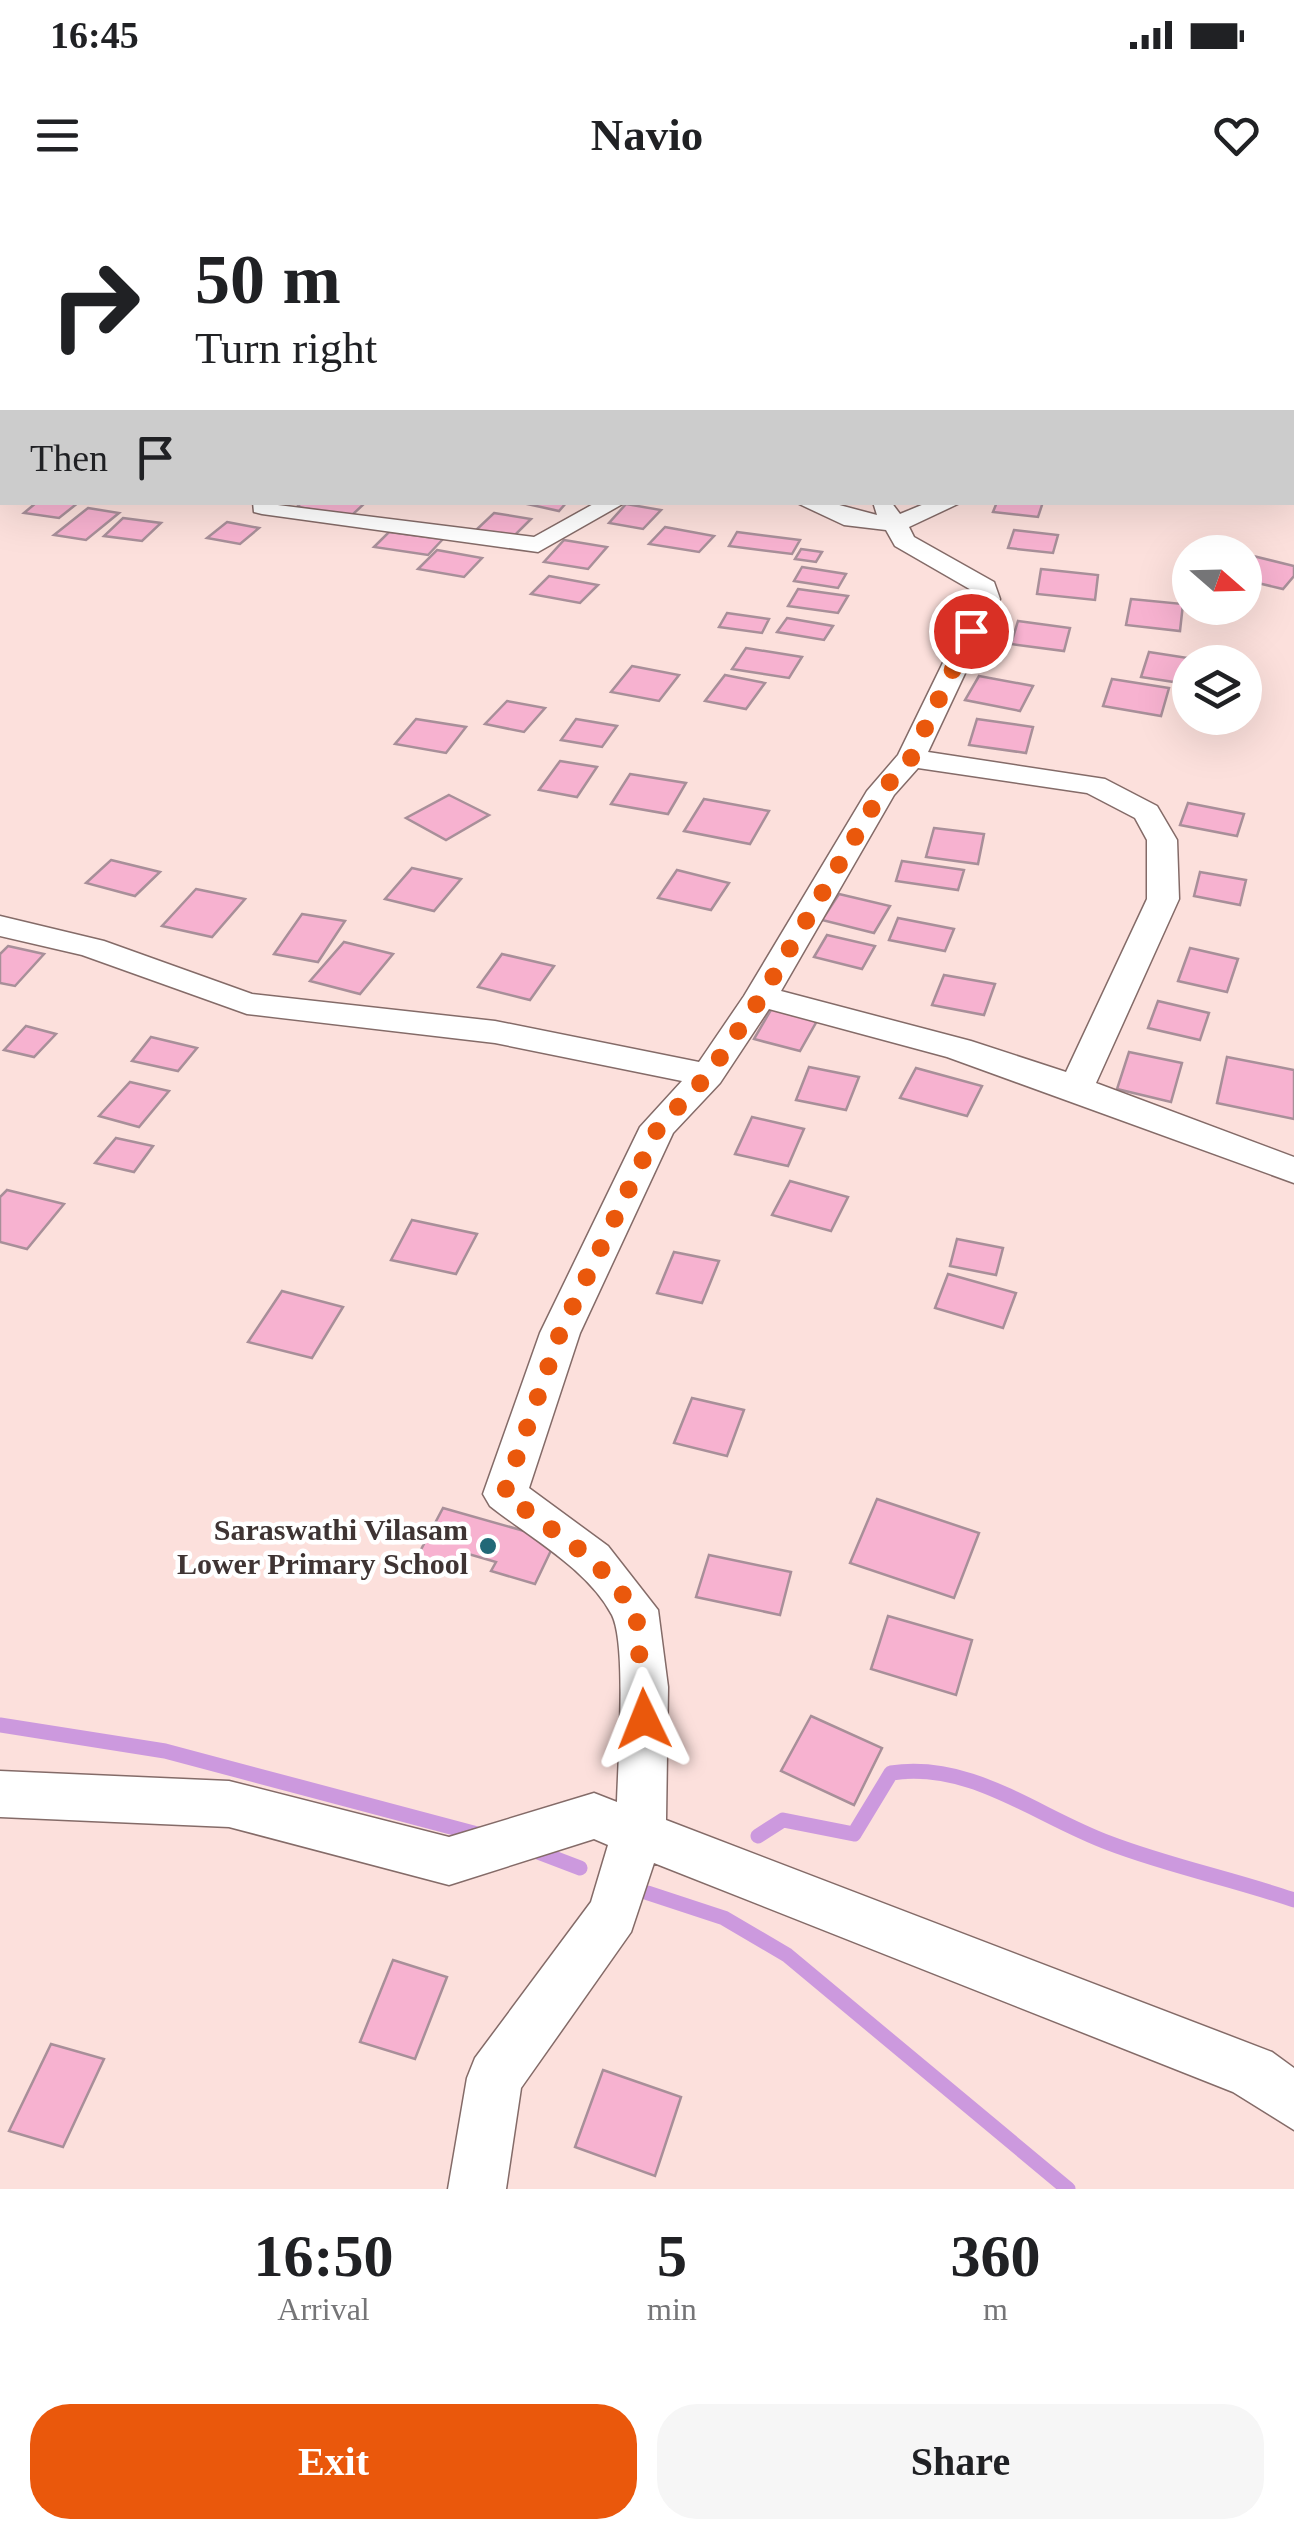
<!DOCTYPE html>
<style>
body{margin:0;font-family:"Times New Roman",serif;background:#f6f6f6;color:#202124;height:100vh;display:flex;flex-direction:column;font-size:38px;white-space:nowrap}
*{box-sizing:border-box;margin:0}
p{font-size:32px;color:#757577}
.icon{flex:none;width:55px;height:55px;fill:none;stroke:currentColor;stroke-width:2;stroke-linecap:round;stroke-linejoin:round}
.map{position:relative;height:1989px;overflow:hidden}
.sheet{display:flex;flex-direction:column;background:#fff;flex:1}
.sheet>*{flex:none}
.hud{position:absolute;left:0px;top:0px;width:1295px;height:305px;box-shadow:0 10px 40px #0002;background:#fff;color:#202124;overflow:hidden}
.needle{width:65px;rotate:110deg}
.tools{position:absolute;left:1172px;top:335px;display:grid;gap:20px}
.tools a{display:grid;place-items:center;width:90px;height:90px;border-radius:50%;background:#fff;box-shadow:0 10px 40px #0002;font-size:50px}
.pin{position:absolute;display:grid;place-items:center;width:85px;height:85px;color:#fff;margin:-42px;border:5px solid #fff;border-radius:50%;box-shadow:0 2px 10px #0007}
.me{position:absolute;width:110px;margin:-55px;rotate:358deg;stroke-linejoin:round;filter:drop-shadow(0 0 8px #0008)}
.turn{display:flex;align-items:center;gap:35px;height:210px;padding:0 30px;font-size:45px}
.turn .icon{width:130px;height:130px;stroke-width:2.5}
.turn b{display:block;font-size:70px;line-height:85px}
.then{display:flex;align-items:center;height:95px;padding:0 30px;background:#0003;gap:20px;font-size:38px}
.eta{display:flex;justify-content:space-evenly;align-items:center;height:170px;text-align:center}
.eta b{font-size:60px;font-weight:600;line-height:70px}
.primary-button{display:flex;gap:20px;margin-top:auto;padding:20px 30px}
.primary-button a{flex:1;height:115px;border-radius:40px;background:#ea580c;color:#fff;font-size:40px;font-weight:600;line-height:115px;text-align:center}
.primary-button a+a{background:#f6f6f6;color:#202124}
.status{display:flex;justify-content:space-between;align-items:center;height:70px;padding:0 50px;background:#fff;direction:ltr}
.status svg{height:28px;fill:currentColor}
header{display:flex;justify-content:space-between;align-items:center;height:130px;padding:0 30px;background:#fff;font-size:45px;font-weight:600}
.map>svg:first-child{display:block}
</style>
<div class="status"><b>16:45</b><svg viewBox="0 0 49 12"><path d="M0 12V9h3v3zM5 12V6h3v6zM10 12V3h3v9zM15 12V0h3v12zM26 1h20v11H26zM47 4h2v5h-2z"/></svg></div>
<header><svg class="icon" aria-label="menu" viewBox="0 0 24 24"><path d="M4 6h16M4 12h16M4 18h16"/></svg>Navio<svg class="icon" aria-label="heart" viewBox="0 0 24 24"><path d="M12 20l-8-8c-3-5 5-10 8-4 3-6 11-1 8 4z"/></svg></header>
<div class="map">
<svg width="1294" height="1989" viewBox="0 0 1294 1989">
<rect width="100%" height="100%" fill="#fce0dc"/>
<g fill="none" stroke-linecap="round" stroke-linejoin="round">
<g stroke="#cc99de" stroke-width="15">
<path d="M0,1525L165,1551L481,1635"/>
<path d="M758,1636L783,1620L854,1634L891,1573C972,1561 1036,1616 1109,1643C1169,1666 1233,1679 1294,1700"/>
<path d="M538,1652L580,1668"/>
<path d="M648,1693L724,1718L787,1755L1068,1989"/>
</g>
</g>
<g fill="#f7b2d0" stroke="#a88f99" stroke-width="2.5">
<path d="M37,302H79L59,318L24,313Z"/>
<path d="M302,302H366L351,316L297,307Z"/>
<path d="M518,302H567L559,311Z"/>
<path d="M997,302H1043L1038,317L993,312Z"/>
<path d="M626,304L661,310L643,329L609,323Z"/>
<path d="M88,308L119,313L86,340L54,335Z"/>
<path d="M494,313L531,319L512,338L475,331Z"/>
<path d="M123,318L161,323L142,341L104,336Z"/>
<path d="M227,322L259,328L240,344L207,338Z"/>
<path d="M665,327L714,336L699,352L649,344Z"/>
<path d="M1014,330L1058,335L1053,353L1008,348Z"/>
<path d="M389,332L443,339L428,355L374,347Z"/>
<path d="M737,332L800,340L792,354L729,346Z"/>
<path d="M564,340L607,347L588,369L544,362Z"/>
<path d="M801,349L822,352L816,362L795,359Z"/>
<path d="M437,350L482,358L464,377L418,369Z"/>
<path d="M1245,354L1294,366V376L1283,389L1245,380Z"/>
<path d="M802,367L846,374L838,388L794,381Z"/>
<path d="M1041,369L1098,375L1095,400L1037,394Z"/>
<path d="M549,376L598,385L580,403L531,394Z"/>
<path d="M798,389L848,396L838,413L788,406Z"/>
<path d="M1131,399L1183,404L1180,431L1126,425Z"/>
<path d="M727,413L769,419L762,433L719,427Z"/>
<path d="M787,418L833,426L824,440L777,432Z"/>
<path d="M1018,421L1070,428L1064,451L1011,444Z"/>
<path d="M746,448L802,457L789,478L732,469Z"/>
<path d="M1149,452L1194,459L1187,484L1141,477Z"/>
<path d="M632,466L679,475L659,501L611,492Z"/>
<path d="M725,475L765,483L746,509L705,501Z"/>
<path d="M979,476L1033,486L1020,511L965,500Z"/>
<path d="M1112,479L1169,488L1161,516L1103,506Z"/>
<path d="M507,501L545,508L524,532L485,524Z"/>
<path d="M416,519L466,527L446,553L395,544Z"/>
<path d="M576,519L617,526L602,547L561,540Z"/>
<path d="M977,519L1033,527L1026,553L969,545Z"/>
<path d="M560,561L597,567L577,597L539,590Z"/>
<path d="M630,574L686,583L668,614L611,604Z"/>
<path d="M449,595L489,615L446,640L406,618Z"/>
<path d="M704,599L769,611L750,644L684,631Z"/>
<path d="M1188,603L1244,614L1237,636L1180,625Z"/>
<path d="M934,628L984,634L978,664L926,657Z"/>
<path d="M111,660L160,672L135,696L86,683Z"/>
<path d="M902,661L964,670L958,690L896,681Z"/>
<path d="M412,668L461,679L434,711L385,699Z"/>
<path d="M677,670L729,683L711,710L658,698Z"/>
<path d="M1200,672L1246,680L1240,705L1194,696Z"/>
<path d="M196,689L245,699L212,737L162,726Z"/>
<path d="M839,694L890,706L874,733L822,720Z"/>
<path d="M302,714L345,721L318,762L274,754Z"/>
<path d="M898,718L954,729L945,751L889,740Z"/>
<path d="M827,735L875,746L862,769L814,757Z"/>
<path d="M344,742L393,754L360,794L310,781Z"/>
<path d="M8,746L44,754L15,786L0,783V754Z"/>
<path d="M1190,748L1238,759L1227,792L1178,781Z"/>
<path d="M502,754L554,766L530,800L478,787Z"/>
<path d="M944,775L995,784L984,815L932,805Z"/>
<path d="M1158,801L1209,813L1200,840L1148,828Z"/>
<path d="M772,808L818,819L800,851L754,839Z"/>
<path d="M26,826L56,834L34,857L4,850Z"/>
<path d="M151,837L197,848L178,871L132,861Z"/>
<path d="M1129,852L1182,863L1171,902L1117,889Z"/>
<path d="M1227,857L1294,870V919L1217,903Z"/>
<path d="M809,867L859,877L846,910L796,900Z"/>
<path d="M916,868L982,886L967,916L900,898Z"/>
<path d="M130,882L169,891L139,927L99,916Z"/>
<path d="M752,917L804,929L788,966L735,954Z"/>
<path d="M116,938L153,946L134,972L95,963Z"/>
<path d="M790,981L848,997L831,1031L772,1015Z"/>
<path d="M7,990L64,1004L27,1049L0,1042V997Z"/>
<path d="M412,1020L477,1034L456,1074L391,1060Z"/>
<path d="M957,1039L1003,1048L996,1075L950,1066Z"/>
<path d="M674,1052L719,1061L702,1103L657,1093Z"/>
<path d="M948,1074L1016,1093L1003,1128L935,1108Z"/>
<path d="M282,1091L343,1107L312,1158L248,1142Z"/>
<path d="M692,1198L744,1210L727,1256L674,1243Z"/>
<path d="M877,1299L979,1333L954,1398L850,1363Z"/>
<path d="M443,1308L556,1340L535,1384L491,1371L496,1362L465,1353L456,1371L416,1359Z"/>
<path d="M709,1355L791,1372L780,1415L696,1397Z"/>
<path d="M888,1416L972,1440L956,1495L871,1469Z"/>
<path d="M811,1516L882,1548L854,1605L781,1571Z"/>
<path d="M393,1760L447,1777L415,1859L360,1842Z"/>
<path d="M51,1844L104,1859L63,1947L9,1931Z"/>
<path d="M603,1870L681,1897L655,1976L575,1947Z"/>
</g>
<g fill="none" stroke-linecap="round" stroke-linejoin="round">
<defs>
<g id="minor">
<rect x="0" y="96" width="2" height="12"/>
<rect x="1292" y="187" width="2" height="12"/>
<path d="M253,302L534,337L597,302H626L538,352L262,314L254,312Z"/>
<path d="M795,302H828L877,315L873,302H891L900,314L929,302H962L909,327L914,337L994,382L1000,399L928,552L1105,579L1157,606L1177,640L1179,699L1096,883L1294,957V983L947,857L769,809L720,883L673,933L580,1133L529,1288L608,1346L658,1410L668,1487L666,1620L1272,1852L1294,1868V1930L1233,1892L654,1663L631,1732L521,1888L506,1989H448L467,1878L475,1858L591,1702L608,1645L594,1639L449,1685L229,1627L0,1617V1571L229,1581L449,1637L594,1593L617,1602C618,1563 627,1445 612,1415C588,1369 529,1337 490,1306L483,1294L540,1133L640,927L682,881L495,843L247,814L82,755L0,736V716L104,741L252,794L495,821L699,862L744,796L867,591L898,555L974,399L973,391L895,346L886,330L844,325ZM918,568L1087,593L1135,618L1147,640V699L1066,872L971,841L781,791L894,595Z"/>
</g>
<g id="primary">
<path d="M922,0H950L952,2H924Z"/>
<path d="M1292,142L1294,143V161H1292Z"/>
</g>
</defs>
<use href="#minor" stroke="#846b68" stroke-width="3"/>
<use href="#primary" stroke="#846b68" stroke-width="4"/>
<use href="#minor" fill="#fff" fill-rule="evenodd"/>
<use href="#primary" fill="#fff" fill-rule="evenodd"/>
</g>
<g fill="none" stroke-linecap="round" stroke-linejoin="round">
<path stroke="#ea580c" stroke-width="18" stroke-dasharray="0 32.4" d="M644,1519L636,1410L592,1359L504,1294L560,1133L658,928L708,875L762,796L882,591L911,558L971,431"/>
</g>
<circle fill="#216877" stroke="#fff" stroke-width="4" cx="488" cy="1346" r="10"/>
<g text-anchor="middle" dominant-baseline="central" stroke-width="9" stroke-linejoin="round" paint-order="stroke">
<g font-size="30" font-weight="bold" fill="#3f3433" stroke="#fff" text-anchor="end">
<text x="468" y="1329">Saraswathi Vilasam<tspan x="468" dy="34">Lower Primary School</tspan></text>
</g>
</g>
</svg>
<div class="tools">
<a><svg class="needle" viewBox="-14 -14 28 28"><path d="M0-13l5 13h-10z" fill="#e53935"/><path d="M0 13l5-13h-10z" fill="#757577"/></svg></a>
<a><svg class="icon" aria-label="layers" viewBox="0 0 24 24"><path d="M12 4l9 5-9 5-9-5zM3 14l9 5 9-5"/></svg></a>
</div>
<div class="pin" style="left:971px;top:431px;background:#d93025"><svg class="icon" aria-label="arrive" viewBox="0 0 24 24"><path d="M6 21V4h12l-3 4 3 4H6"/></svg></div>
<svg class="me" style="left:644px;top:1519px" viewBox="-20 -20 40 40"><path d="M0-17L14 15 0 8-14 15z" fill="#ea580c" stroke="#fff" stroke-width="4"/></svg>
<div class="hud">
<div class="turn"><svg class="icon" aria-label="right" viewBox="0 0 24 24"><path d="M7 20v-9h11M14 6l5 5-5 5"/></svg><div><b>50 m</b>Turn right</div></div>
<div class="then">Then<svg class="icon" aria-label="arrive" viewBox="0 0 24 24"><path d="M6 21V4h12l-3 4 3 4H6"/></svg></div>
</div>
</div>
<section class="sheet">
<div class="eta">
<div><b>16:50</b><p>Arrival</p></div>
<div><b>5</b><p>min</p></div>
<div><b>360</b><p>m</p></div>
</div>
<div class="primary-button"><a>Exit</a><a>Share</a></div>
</section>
